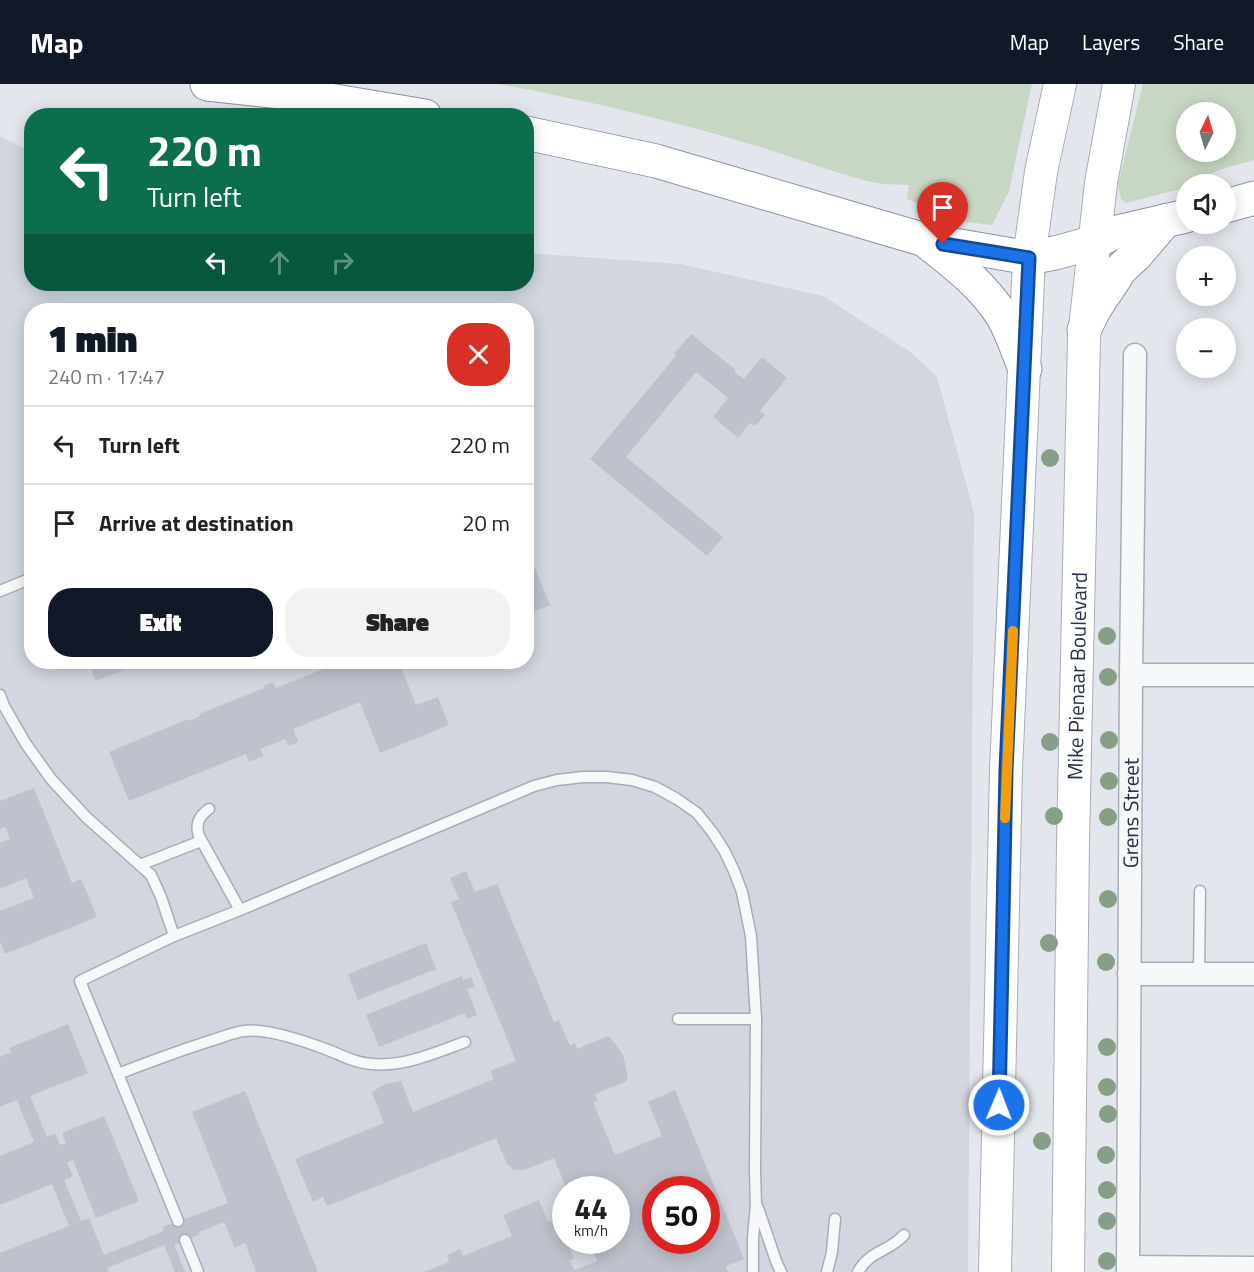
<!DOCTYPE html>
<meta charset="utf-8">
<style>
body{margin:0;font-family:"Titillium Web",sans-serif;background:#f2f2f2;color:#222;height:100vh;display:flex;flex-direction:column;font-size:22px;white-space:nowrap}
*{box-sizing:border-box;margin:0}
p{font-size:20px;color:#767676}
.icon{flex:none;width:33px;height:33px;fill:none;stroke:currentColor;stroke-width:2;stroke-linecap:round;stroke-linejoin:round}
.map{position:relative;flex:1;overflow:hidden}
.details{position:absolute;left:24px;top:219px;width:510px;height:366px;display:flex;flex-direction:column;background:#fff;border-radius:24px;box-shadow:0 3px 15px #0003}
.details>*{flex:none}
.guide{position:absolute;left:24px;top:24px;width:510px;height:183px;border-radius:24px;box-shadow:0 3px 15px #0003;background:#0b6e4f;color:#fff;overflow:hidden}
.needle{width:39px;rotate:5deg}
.tools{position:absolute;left:1176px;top:18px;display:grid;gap:12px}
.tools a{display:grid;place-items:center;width:60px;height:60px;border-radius:50%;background:#fff;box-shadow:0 3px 15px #0003;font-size:30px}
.speed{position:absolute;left:552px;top:1092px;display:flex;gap:12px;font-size:30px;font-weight:700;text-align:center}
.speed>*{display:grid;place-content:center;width:78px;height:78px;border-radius:50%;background:#fff;box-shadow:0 3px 15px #0003;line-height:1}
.speed small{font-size:15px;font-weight:400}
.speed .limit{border:9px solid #d22;background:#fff;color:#111}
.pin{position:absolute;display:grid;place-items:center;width:51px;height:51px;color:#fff;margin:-62px -26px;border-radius:50% 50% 50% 0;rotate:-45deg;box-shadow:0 0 6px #0007}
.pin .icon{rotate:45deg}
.me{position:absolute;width:66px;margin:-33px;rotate:1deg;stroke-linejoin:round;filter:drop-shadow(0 0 4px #0008)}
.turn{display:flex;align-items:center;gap:21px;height:126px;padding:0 24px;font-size:27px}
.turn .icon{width:78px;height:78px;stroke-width:2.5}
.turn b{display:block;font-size:42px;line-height:51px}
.lanes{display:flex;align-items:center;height:57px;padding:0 24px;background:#0003;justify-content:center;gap:30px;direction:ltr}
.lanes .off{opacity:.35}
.round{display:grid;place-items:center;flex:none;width:63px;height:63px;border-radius:24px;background:#f2f2f2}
.summary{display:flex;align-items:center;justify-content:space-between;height:102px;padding:0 24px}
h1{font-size:36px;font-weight:800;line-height:45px;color:#111827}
.action{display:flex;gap:12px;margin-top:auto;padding:12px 24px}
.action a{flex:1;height:69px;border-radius:24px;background:#111827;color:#fff;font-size:24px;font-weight:800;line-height:69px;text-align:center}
.action a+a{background:#f2f2f2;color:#222}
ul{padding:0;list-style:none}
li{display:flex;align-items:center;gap:18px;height:78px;padding:0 24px;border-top:2px solid #e0e0e0}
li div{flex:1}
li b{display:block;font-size:22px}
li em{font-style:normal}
header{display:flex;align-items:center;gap:36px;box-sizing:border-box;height:84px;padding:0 30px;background:#111827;color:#fff}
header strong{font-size:28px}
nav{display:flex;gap:33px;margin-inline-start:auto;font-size:21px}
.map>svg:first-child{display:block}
</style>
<header>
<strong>Map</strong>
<nav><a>Map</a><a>Layers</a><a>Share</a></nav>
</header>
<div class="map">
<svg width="1254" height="1188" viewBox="0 0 1254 1188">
<rect width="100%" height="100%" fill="#e3e7ed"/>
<path fill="#d1d6df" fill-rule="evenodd" d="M0,52L31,68L32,200H526L527,169L680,180L823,212L912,269L937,293L974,429L968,1188H0ZM32,226H526V578H32ZM566,1106H616V1156H566ZM656,1106H706V1156H656Z"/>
<g fill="#c8d7c3" fill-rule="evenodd">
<path d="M498,0H1032L1009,107L992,141L958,137L907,115L909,101L884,100L871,98C832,88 795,74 757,62C672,37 585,16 498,0Z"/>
<path d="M1143,0H1254V76C1242,80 1228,82 1217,87C1206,91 1199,100 1186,100V103L1184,104L1126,119L1121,115L1118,100ZM1186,28H1226V68H1186Z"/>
</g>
<g fill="#bdc2cd" fill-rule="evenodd">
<path d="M691,250L736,286L734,288L744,295L762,273L787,294L760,327L765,331L755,342L750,339L738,354L713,333L728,314L696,288L626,373L723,453L707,472L590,375L676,272L674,270Z"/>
<path d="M526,265L534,283L526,286Z"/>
<path d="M526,463L550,521L533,528L526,513Z"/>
<path d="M88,578H144L96,597Z"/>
<path d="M341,578H399L416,621L438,613L449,641L380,669L360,618L293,645L298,658L288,662L285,655L260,665L263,672L249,678L246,670L129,717L109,668L188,635L189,637L200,632L199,630L264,604L263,602L273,598L276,604Z"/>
<path d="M34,704L72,799L81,795L97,833L5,870L0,858V827L34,814L26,794L0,805V759L10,755L5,743L0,745V717Z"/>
<path d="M466,787L475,808L497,800L554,938L559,936L570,962L575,959L577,965L608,952L614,958L623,971L627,988V997L595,1010L597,1017L593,1018L615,1071L662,1052L648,1018L675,1006L744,1175L726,1182L728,1188H424L449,1178L447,1171L460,1165L463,1172L512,1152L503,1131L539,1116L548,1138L557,1134L574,1175L570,1176L574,1186L597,1177L588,1156H616V1106H567L554,1074L524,1086H514L507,1080L496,1054L327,1122L323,1113L313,1118L295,1075L384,1039L372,1009L378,1004L386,1000L401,997L413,1028L494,995L490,987L516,977L451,818L459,815L450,794ZM656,1106H706V1156H656Z"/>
<path d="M426,859L436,885L358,916L348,890Z"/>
<path d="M462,892L463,896L471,893L475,903L467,905L477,931L467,935L465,929L379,963L366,931Z"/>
<path d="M68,940L88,989L30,1012L47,1053L55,1049L60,1061L66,1059L62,1049L104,1032L139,1117L96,1134L73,1076L67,1079L73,1092L64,1096L81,1137L89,1134L104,1171L164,1147L163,1143L228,1119L192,1028L245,1007L318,1188H256L245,1159L235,1164L224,1138L199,1148L200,1150L174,1161L185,1188H175L164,1161L107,1184L109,1188H0V1169L69,1142L52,1100L0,1121V1072L34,1058L17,1016L0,1023V973L11,968L9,964Z"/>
</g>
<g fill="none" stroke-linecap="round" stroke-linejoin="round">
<defs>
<g id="lane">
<path d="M0,507L32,494"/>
<path d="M0,611L4,622L26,660L51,695L86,733L151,791L161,813L174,852"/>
<path d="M209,725C199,732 195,740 199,752L240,826"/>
<path d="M140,781L201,757"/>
<path d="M1199,890L1200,807"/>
<path d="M678,935H756"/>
<path d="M118,990C149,978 181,966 213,956C223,953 234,948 244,947C267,944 307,958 328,966C343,972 356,979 372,980C404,983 435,969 465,958"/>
<path d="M758,1124L776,1177L781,1188"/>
<path d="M178,1137L80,897L174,852L240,826L534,702L557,696L583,693H607L632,696L655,703L677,715L697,729L713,749L725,768L734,787L742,808L751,852L756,935L755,1087L756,1121L753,1154V1188"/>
<path d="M185,1156L198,1188"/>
<path d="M827,1188L832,1168L835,1135"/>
<path d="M858,1188C870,1166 889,1168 904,1151"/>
</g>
<g id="street">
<path d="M1131,591H1254"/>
<path d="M1129,890H1254"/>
<path d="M1128,1183L1254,1184"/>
<path id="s1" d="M1128,1188L1131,591L1135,271"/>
</g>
<g id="secondary">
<path d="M995,1188L1006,686L1029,174L1041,88L1060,0"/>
<path id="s2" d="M1068,1188L1073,758L1084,254L1101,99L1119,0"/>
</g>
<g id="highway">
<path d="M207,0L281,8L425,32"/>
<path d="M526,49L656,77L925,156L1029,174L1055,169L1095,158L1113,149L1186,132"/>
<path d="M1226,122L1254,114"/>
<path d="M927,158C955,180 984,202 1003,233C1012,249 1018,268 1025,285"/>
<path d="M1084,246L1095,224L1121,185L1136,171L1165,137"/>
</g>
</defs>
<use href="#lane" stroke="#a7adb8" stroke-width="13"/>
<use href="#street" stroke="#a7adb8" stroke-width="25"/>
<use href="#secondary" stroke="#a7adb8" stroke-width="34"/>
<use href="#highway" stroke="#8993a5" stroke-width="35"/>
<use href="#lane" stroke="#f7f8fa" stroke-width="10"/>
<use href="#street" stroke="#f7f8fa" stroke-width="22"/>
<use href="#secondary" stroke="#fff" stroke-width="32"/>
<use href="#highway" stroke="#fff" stroke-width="33"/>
</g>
<g fill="#889f87">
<circle cx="1050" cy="374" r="9"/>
<circle cx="1107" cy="552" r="9"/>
<circle cx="1108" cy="593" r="9"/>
<circle cx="1109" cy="656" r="9"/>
<circle cx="1050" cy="658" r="9"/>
<circle cx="1109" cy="697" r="9"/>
<circle cx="1054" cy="732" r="9"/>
<circle cx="1108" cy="733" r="9"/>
<circle cx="1108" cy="815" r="9"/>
<circle cx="1049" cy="859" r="9"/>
<circle cx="1106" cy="878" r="9"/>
<circle cx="1107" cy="963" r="9"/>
<circle cx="1107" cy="1003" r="9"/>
<circle cx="1108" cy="1030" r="9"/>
<circle cx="1042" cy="1057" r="9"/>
<circle cx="1106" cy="1071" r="9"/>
<circle cx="1107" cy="1106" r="9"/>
<circle cx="1107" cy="1137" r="9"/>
<circle cx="1107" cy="1177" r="9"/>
</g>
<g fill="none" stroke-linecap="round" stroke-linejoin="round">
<defs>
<path id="route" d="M943,160L1029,174L1006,686L999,1021"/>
</defs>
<use href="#route" stroke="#114b97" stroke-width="15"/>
<use href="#route" stroke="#1a73e8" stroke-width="10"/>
<path stroke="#f59e0b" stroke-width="10" d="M1005,734L1013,547"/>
</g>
<g text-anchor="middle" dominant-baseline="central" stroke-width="4.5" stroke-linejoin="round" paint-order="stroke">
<g font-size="21" fill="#293347" stroke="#f3f6f9">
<text stroke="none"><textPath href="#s2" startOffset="596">Mike Pienaar Boulevard</textPath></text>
<text stroke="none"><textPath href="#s1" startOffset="459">Grens Street</textPath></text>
</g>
</g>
</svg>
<div class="tools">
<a><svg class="needle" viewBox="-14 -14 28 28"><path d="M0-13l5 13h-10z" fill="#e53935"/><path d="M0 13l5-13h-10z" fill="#767676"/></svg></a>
<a><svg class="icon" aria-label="sound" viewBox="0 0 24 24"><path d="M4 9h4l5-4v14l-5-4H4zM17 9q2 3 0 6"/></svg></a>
<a>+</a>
<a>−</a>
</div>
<div class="speed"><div>44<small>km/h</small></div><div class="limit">50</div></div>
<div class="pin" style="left:943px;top:160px;background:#d93025"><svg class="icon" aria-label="arrive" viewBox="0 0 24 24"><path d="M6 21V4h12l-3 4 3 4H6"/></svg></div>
<svg class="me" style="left:999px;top:1021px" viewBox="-20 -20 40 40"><circle r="17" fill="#1a73e8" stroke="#fff" stroke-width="3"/><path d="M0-11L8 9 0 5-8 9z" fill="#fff"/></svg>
<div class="guide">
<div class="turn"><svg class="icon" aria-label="left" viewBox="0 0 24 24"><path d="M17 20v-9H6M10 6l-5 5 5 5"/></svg><div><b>220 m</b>Turn left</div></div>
<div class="lanes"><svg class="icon" aria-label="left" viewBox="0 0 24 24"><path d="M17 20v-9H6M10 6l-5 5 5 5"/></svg><svg class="icon off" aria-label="ahead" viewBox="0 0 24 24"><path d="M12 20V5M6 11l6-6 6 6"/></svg><svg class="icon off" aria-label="right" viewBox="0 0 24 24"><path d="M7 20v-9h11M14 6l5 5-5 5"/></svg></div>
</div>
<section class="details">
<div class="summary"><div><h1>1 min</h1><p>240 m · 17:47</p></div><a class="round" style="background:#d93025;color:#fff"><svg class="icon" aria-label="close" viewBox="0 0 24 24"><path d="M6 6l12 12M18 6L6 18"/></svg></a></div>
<ul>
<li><svg class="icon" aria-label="left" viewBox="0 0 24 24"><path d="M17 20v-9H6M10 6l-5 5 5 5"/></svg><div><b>Turn left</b></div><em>220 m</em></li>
<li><svg class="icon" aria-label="arrive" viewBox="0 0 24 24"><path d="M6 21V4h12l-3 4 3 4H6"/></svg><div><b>Arrive at destination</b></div><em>20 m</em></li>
</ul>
<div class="action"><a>Exit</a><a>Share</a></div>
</section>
</div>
